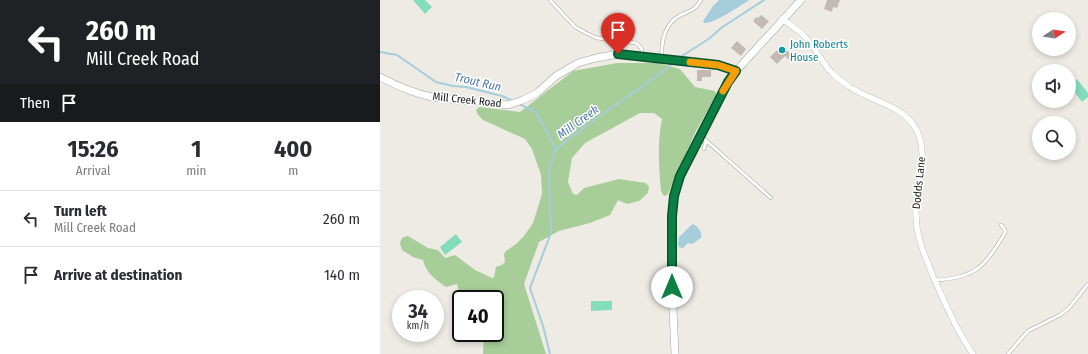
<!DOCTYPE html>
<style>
body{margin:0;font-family:"Fira Sans Condensed",sans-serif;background:#f7f7f7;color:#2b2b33;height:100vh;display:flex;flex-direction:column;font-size:15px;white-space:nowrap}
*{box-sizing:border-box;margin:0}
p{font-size:13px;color:#7c7c81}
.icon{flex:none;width:22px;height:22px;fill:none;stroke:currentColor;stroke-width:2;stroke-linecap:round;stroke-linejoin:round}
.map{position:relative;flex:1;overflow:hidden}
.panel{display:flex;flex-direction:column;background:#fff;width:380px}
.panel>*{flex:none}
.top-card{background:#202124;color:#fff;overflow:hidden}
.needle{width:26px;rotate:78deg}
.fabs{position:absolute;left:652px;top:12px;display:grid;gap:8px}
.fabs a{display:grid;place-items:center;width:44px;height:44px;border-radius:50%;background:#fff;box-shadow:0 2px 6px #0003;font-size:20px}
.speed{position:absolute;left:12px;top:290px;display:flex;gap:8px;font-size:20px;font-weight:700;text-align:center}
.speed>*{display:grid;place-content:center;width:52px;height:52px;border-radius:50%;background:#fff;box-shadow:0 2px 6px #0003;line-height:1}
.speed small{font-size:10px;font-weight:400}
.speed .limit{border:2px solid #111;border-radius:6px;background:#fff;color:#111}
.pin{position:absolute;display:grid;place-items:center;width:34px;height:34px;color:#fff;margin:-41px -17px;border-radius:50% 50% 50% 0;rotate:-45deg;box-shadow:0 0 4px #0007}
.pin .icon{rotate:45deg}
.me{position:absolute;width:44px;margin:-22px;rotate:0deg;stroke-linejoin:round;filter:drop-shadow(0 0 3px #0008)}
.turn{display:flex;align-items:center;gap:14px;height:84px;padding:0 20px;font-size:18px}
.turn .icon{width:52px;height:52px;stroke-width:2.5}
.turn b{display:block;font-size:28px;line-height:34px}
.then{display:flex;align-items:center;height:38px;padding:0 20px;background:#0003;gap:8px;font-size:15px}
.eta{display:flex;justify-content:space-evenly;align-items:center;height:68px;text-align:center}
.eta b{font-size:24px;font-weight:700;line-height:28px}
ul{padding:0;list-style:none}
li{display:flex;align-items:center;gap:12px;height:56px;padding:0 20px;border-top:1px solid #e1e1e2}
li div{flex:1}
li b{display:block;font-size:15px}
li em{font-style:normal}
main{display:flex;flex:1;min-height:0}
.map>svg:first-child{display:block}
</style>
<main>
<section class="panel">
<div class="top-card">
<div class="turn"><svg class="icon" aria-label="left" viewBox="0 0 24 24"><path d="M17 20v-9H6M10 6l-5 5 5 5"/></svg><div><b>260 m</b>Mill Creek Road</div></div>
<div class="then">Then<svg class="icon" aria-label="arrive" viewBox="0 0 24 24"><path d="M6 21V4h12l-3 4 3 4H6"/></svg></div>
</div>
<div class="eta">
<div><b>15:26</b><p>Arrival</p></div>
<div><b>1</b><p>min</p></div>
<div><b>400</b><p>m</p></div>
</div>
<ul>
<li><svg class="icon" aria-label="left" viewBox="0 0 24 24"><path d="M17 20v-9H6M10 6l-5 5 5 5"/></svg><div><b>Turn left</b><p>Mill Creek Road</p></div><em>260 m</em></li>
<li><svg class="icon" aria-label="arrive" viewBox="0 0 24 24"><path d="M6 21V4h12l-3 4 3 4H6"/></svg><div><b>Arrive at destination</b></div><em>140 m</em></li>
</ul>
</section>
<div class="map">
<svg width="708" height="354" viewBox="0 0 708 354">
<rect width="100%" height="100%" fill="#eeebe4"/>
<path fill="#a7cd99" d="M237,63H278L300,69L315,87L335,91L336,95L316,131L288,194L285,196L283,195L281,191C279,168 277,143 282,119L274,113H260L205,143L192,158L188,182L193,194L197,195L204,188L239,179L266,183L269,187L268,193L259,201L247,204L238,200L230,215L210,223L179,231L159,242L144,284L166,354H103L104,333H115V299H84L80,296L77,284L66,287C55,279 46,273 43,260L33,257L22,250L20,243L22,238L28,236L48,248L58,250L65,258L75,255L95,270L112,278L114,277L116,267L122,265L125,262L124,255L125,252L136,244L144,236L153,223L162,194L161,175L152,149L145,139L103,120L98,115L96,110L99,107L140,112L193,71Z"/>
<g fill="#83dcbc">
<path d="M33,0H45L52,7L45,14Z"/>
<path d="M697,79L708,93V97L702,102L689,85Z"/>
<path d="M76,234L82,242L65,255L60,247Z"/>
<path d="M211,301H232V310L211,311Z"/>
</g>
<g fill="#a5cddb">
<path d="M339,0H369C360,6 334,24 324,23L323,21L333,6Z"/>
<path d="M313,224C318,227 323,232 321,238L312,244L308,243L303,248L299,247L298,244L299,237C304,233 308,227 313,224Z"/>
</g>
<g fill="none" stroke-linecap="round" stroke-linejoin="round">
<g stroke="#a5cddb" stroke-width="2">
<path d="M0,52L17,55L56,82L73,86L86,87L122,96L133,101"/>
<path d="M299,58L330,38L341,28L384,0"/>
<path d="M139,104L156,112L176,149"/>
<path d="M170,354L163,326L150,288L171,233L169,169L176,149L214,120L277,76L294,62"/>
</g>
</g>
<g fill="#c3bab3">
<path d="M447,0H460L457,8L453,7L452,12L444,9Z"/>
<path d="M381,15L389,21L382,29L373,21L376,17L378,18Z"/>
<path d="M357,41L366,49L361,56L351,48Z"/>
<path d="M402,45L412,55L408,59L405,56L397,64L390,57Z"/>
<path d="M317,70H331V77H322V81H317Z"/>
</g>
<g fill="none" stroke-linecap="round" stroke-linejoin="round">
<defs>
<g id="service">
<path d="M170,0L195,27L206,33L217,38L256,43C261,47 263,49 262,56"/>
<path d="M282,58C281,42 284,25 299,16C309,10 314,12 321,0"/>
<path d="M321,136L391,198"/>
<path d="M324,149L326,141"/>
<path d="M555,280C596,278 604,267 625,233V230L621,225"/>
<path d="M628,354L648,331L680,315L689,308L708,284"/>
</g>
<path id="minor" d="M402,19C410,25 420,31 426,38C435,48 442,62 451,72C457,78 464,83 470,87C492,102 525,105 537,131C550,158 534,187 536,215C536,236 545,256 553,276C565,303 576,330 593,354"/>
<g id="tertiary">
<path d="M0,77C17,86 33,93 52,97L128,105L143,100L157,93L176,76L198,63L216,58L238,54L339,65L356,71"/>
<path d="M295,354L292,287V216L294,197L300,176L348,82L356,71L421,0"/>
</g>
</defs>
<use href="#service" stroke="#a4a4a4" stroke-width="4"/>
<use href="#minor" stroke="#a4a4a4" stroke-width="6"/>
<use href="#tertiary" stroke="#a4a4a4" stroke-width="8"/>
<use href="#service" stroke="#fff" stroke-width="3"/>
<use href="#minor" stroke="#fff" stroke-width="5.5"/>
<use href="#tertiary" stroke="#fff" stroke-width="7"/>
</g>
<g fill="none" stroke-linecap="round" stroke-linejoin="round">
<defs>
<path id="route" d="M238,54L338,65L356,71L348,82L300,176L294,196L292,216V287"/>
</defs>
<use href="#route" stroke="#07532c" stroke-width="10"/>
<use href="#route" stroke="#0b8043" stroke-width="7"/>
<path stroke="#f59e0b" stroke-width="7" d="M310,62L338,65L356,71L343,91"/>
</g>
<circle fill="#0f9aa8" stroke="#fff" stroke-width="1.5" cx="402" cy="50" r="4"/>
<g text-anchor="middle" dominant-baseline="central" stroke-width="3" stroke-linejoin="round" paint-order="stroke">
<g font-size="11" fill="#0d838f" stroke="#fff" text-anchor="start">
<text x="410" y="44">John Roberts<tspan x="410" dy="13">House</tspan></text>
</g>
<g font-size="11" fill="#1d1d1d" stroke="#fff">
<text transform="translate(87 100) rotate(6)">Mill Creek Road</text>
<text transform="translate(539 183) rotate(-84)">Dodds Lane</text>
</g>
<g font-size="12" font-style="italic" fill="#4c79ab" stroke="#fff">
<text transform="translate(98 82) rotate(13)">Trout Run</text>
<text transform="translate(198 122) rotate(-36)">Mill Creek</text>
</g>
</g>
</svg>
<div class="fabs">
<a><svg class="needle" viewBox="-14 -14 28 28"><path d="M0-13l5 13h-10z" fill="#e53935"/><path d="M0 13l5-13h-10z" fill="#7c7c81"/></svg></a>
<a><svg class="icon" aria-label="sound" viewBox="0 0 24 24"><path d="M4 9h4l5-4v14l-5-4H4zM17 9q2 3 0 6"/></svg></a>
<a><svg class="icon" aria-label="search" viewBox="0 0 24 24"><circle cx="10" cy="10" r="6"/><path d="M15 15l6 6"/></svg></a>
</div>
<div class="speed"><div>34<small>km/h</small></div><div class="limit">40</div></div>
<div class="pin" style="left:238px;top:54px;background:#d93025"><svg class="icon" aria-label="arrive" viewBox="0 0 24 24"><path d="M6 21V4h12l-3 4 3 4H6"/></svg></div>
<svg class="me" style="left:292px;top:287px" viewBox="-20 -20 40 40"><circle r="19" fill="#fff"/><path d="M0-13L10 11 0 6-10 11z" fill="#0b8043"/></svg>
</div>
</main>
